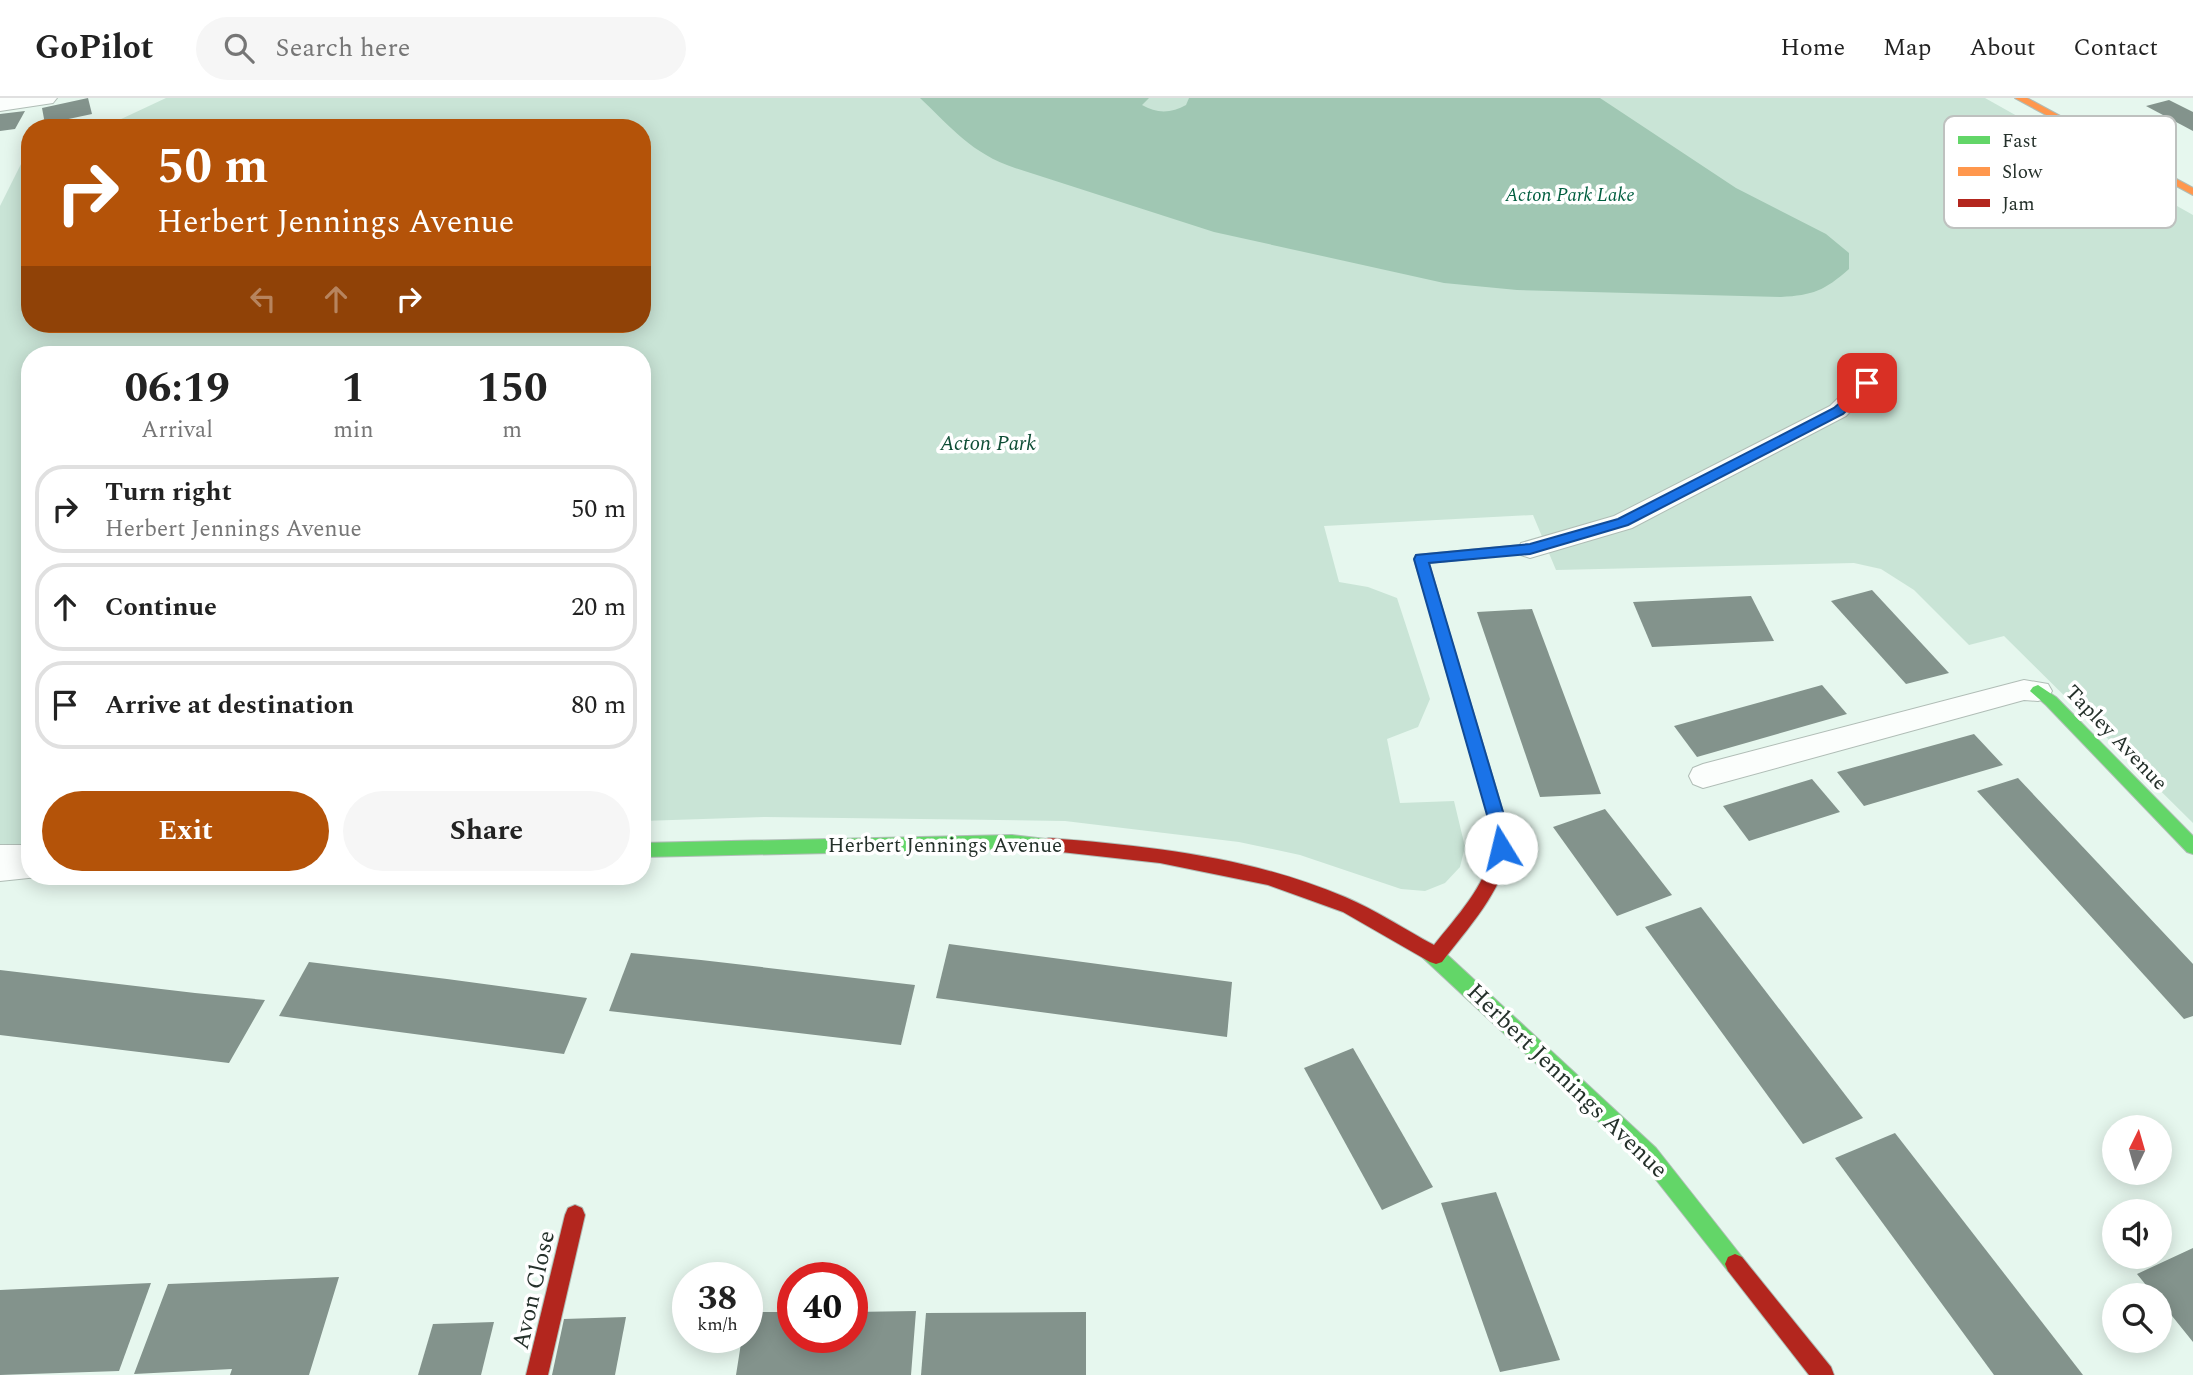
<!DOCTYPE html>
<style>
body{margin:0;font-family:Spectral,serif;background:#f6f6f6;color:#222;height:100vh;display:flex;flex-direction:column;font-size:26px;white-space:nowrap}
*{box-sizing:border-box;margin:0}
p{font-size:23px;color:#767676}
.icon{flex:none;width:38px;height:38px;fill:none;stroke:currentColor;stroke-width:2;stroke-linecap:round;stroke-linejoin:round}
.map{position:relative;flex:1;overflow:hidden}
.panel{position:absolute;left:21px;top:248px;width:630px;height:539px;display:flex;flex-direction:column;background:#fff;border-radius:28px;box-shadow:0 4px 18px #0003}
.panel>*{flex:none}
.banner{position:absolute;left:21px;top:21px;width:630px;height:214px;border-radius:28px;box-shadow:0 4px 18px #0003;background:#b45309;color:#fff;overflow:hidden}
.needle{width:46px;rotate:5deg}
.buttons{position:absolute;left:2102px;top:1017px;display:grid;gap:14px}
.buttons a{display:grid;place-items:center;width:70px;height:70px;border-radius:50%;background:#fff;box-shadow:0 4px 18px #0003;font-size:35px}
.speed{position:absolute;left:672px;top:1164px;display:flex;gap:14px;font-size:35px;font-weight:700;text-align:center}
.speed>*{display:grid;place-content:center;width:91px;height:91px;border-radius:50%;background:#fff;box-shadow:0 4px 18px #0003;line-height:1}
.speed small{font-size:18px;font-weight:400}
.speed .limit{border:10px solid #d22;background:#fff;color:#111}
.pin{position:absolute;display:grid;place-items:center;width:60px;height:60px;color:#fff;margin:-30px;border-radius:14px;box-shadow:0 4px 10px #0006}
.me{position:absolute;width:77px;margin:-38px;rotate:351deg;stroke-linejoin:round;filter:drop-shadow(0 0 5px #0008)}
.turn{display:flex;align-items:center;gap:24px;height:147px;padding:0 21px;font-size:32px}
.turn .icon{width:91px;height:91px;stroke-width:2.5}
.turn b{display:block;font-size:49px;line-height:60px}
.lanes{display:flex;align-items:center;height:66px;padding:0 21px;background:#0003;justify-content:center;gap:35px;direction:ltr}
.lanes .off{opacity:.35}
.eta{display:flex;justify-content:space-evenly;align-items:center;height:119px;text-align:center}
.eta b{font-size:42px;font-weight:700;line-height:49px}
.cta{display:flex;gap:14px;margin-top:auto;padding:14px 21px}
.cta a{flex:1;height:80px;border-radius:42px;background:#b45309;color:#fff;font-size:28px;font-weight:700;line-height:80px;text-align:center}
.cta a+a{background:#f6f6f6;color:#222}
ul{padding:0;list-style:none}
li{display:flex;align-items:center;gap:21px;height:88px;margin:0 14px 10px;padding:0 7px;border:4px solid #e0e0e0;border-radius:28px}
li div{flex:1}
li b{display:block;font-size:26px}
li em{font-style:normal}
header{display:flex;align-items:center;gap:42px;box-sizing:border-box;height:98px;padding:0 35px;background:#fff;border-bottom:2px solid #e0e0e0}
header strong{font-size:33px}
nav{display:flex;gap:38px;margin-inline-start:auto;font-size:24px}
.search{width:490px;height:63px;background:#f6f6f6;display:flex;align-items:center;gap:18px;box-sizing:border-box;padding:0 24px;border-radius:38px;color:#767676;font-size:26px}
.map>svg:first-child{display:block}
</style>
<header>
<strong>GoPilot</strong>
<div class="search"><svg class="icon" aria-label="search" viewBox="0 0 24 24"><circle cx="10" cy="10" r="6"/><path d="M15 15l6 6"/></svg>Search here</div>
<nav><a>Home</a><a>Map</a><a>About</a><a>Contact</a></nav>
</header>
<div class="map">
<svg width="2193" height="1277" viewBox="0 0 2193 1277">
<rect width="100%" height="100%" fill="#e6f7ee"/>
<path fill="#c9e4d6" d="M166,0H1985L2193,117V725L2004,538L1969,547L1914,492L1881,471L1854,465L1556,472L1533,417L1324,428L1339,484L1368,489L1397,500L1430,601L1418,629L1387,641L1400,705L1454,703L1465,749L1460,769L1445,785L1425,793L1401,791L1300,757L1239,744L1065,723L765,719L642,723V257H30V747L0,748V108L27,54L30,52V226H642V30H102Z"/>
<path fill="#a0c7b3" d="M920,0H1149L1142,7C1157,16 1172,15 1186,7L1189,0H1600L1736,90L1826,136L1849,155V171C1824,193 1813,197 1781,199L1517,192L1444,185L1214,134L1015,70C971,55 953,31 920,0Z"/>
<g fill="#83938c">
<path d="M88,0L92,16L45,26L42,10Z"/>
<path d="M2169,2L2193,14V33L2146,8Z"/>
<path d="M25,13L15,31L0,33V16Z"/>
<path d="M1872,492L1949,575L1906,586L1831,503Z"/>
<path d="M1751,498L1774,543L1652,549L1633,504Z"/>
<path d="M1532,511L1601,696L1540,699L1477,514Z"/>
<path d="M1822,587L1847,616L1697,659L1674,628Z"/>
<path d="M1974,636L2003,667L1864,708L1837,674Z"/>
<path d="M2018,680L2193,866V918L2184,921L1977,693Z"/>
<path d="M1812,681L1840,714L1749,743L1723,708Z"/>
<path d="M1605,711L1672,797L1617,818L1553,729Z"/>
<path d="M1701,809L1863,1020L1803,1046L1645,829Z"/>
<path d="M949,846L1232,884L1227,939L936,900Z"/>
<path d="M631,855L701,862L915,887L901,947L609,913Z"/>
<path d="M309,864L447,881L587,900L564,956L279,918Z"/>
<path d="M0,872L195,895L265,902L229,965L0,937Z"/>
<path d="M1353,950L1433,1089L1382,1112L1304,970Z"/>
<path d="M1895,1035L2083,1277H1994L1835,1060Z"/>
<path d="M1496,1094L1560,1262L1500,1274L1441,1105Z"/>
<path d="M2193,1150V1244L2160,1203V1197H2154L2137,1176Z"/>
<path d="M339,1179L309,1277H230L232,1271L134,1276L168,1186Z"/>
<path d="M151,1185L119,1273L0,1277V1192Z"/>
<path d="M916,1213L911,1277H736L742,1239H747V1214H793V1239H852V1214Z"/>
<path d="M1086,1214V1277H921L926,1215Z"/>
<path d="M626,1219L615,1277H552L564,1221Z"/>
<path d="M494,1224L481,1277H418L433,1226Z"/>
</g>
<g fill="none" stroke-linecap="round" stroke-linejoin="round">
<defs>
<g id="lane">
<path d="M1879,266L1887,268L1890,273L1846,318L1632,430L1530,460L1521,457L1518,451L1521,445L1614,418L1830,308L1871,268Z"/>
<path d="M2024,582L2048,586L2052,593L2048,600L2038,603L2024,602L1703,690L1693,686L1689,678L1693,670L1703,666Z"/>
</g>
<g id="street">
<path d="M0,0H57L53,5L0,13Z"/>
<path d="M0,747H30V779H38L0,783Z"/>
</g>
<g id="fast">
<path d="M1530,446L1537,451L1535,454L1429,465L1447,527L1445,531H1435L1414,461L1416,457Z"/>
<path d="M2038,587L2056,599L2193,738V756L2187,754L2046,607L2030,593L2033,589Z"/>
<path d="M1012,737L1055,742L1057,747L1055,752L1049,754L1012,751L642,759V745Z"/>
<path d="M1428,845L1442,852L1656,1050L1742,1159L1745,1166L1742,1173L1735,1176L1728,1173L1642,1064L1422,859L1419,853L1422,847Z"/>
</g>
<path id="slow" d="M2015,0H2027L2193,90V97Z"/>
<g id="jam">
<path d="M1440,522L1447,527L1506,724C1508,733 1511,742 1509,751C1503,793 1467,831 1442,864L1436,866L1430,864L1343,814L1268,787L1160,765L1043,752L1041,747L1043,742L1049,740C1150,748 1251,759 1345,799C1376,812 1404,831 1434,847C1456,819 1486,788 1492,752C1494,743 1491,733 1490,724L1433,527Z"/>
<path d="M575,1107L582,1110L585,1117L548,1277H526L565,1117L568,1110Z"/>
<path d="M1735,1156L1742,1159L1831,1269L1834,1277H1809L1728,1173L1725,1166L1728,1159Z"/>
</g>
</defs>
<use href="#lane" stroke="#b0bdb6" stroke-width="2"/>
<use href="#street" stroke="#b0bdb6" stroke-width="2"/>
<use href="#fast" stroke="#b0bdb6" stroke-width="2"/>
<use href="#slow" stroke="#b0bdb6" stroke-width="2"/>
<use href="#jam" stroke="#b0bdb6" stroke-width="2"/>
<use href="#lane" fill="#fbfefc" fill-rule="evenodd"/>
<use href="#street" fill="#fbfefc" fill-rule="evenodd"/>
<use href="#fast" fill="#63d668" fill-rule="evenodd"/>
<use href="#slow" fill="#ff974d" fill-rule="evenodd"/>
<use href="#jam" fill="#b3261e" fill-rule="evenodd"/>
</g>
<path fill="#1a73e8" stroke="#114b97" stroke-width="2" d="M1867,281L1872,282V288L1843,316L1628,427L1530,456L1429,465L1506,724L1509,750L1507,755H1495L1489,724L1414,461L1416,457L1530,446L1618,421L1834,310Z"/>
<g text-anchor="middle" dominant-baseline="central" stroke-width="7" stroke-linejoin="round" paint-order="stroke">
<g font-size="19" font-style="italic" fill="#005e3f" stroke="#fff">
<text x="1570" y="97">Acton Park Lake</text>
</g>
<g font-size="21" font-style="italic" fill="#0e4d35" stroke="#fff">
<text x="988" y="346">Acton Park</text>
</g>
<g font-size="21" fill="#25312b" stroke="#fff">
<text transform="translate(2116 640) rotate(46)">Tapley Avenue</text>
<text x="945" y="748">Herbert Jennings Avenue</text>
</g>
<g font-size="24" fill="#25312b" stroke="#fff">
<text transform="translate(1567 983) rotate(44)">Herbert Jennings Avenue</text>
<text transform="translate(534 1192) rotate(-77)">Avon Close</text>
</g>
</g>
<rect x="1944" y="18" width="232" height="112" rx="10" fill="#fff" stroke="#bec1bf" stroke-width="2"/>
<rect x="1958" y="38" width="32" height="8" fill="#63d668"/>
<rect x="1958" y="69" width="32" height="9" fill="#ff974d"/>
<rect x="1958" y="101" width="32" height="8" fill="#b3261e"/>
<g font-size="19" fill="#25312b">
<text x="2002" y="49">Fast</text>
<text x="2002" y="80">Slow</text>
<text x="2002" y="112">Jam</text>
</g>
</svg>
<div class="buttons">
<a><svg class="needle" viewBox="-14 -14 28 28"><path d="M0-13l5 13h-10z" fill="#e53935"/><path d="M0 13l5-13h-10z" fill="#767676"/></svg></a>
<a><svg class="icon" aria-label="sound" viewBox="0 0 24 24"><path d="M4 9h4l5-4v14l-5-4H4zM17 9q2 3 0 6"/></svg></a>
<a><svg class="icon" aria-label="search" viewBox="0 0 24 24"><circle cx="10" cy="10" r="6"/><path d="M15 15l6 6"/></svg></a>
</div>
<div class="speed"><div>38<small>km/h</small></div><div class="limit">40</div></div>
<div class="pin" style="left:1867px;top:285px;background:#d93025"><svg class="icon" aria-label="arrive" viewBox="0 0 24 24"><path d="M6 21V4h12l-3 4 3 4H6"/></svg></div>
<svg class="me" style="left:1501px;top:750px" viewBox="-20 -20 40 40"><circle r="19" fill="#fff"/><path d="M0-13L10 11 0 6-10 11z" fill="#1a73e8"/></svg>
<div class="banner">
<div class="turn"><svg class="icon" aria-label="right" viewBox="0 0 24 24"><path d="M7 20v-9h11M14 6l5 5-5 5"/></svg><div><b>50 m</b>Herbert Jennings Avenue</div></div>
<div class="lanes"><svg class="icon off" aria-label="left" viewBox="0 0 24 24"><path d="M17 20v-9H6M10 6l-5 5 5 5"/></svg><svg class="icon off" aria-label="ahead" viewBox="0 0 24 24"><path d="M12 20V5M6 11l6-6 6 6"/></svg><svg class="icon" aria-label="right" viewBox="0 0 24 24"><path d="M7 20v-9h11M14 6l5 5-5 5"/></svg></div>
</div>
<section class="panel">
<div class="eta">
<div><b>06:19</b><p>Arrival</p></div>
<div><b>1</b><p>min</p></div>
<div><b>150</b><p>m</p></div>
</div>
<ul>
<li><svg class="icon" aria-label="right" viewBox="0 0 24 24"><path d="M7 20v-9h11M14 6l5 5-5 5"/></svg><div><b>Turn right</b><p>Herbert Jennings Avenue</p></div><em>50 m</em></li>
<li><svg class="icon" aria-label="ahead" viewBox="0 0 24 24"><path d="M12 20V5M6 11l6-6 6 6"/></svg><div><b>Continue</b></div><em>20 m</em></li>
<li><svg class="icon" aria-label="arrive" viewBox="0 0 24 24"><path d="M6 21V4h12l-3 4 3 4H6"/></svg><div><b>Arrive at destination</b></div><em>80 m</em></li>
</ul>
<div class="cta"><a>Exit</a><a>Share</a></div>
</section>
</div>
